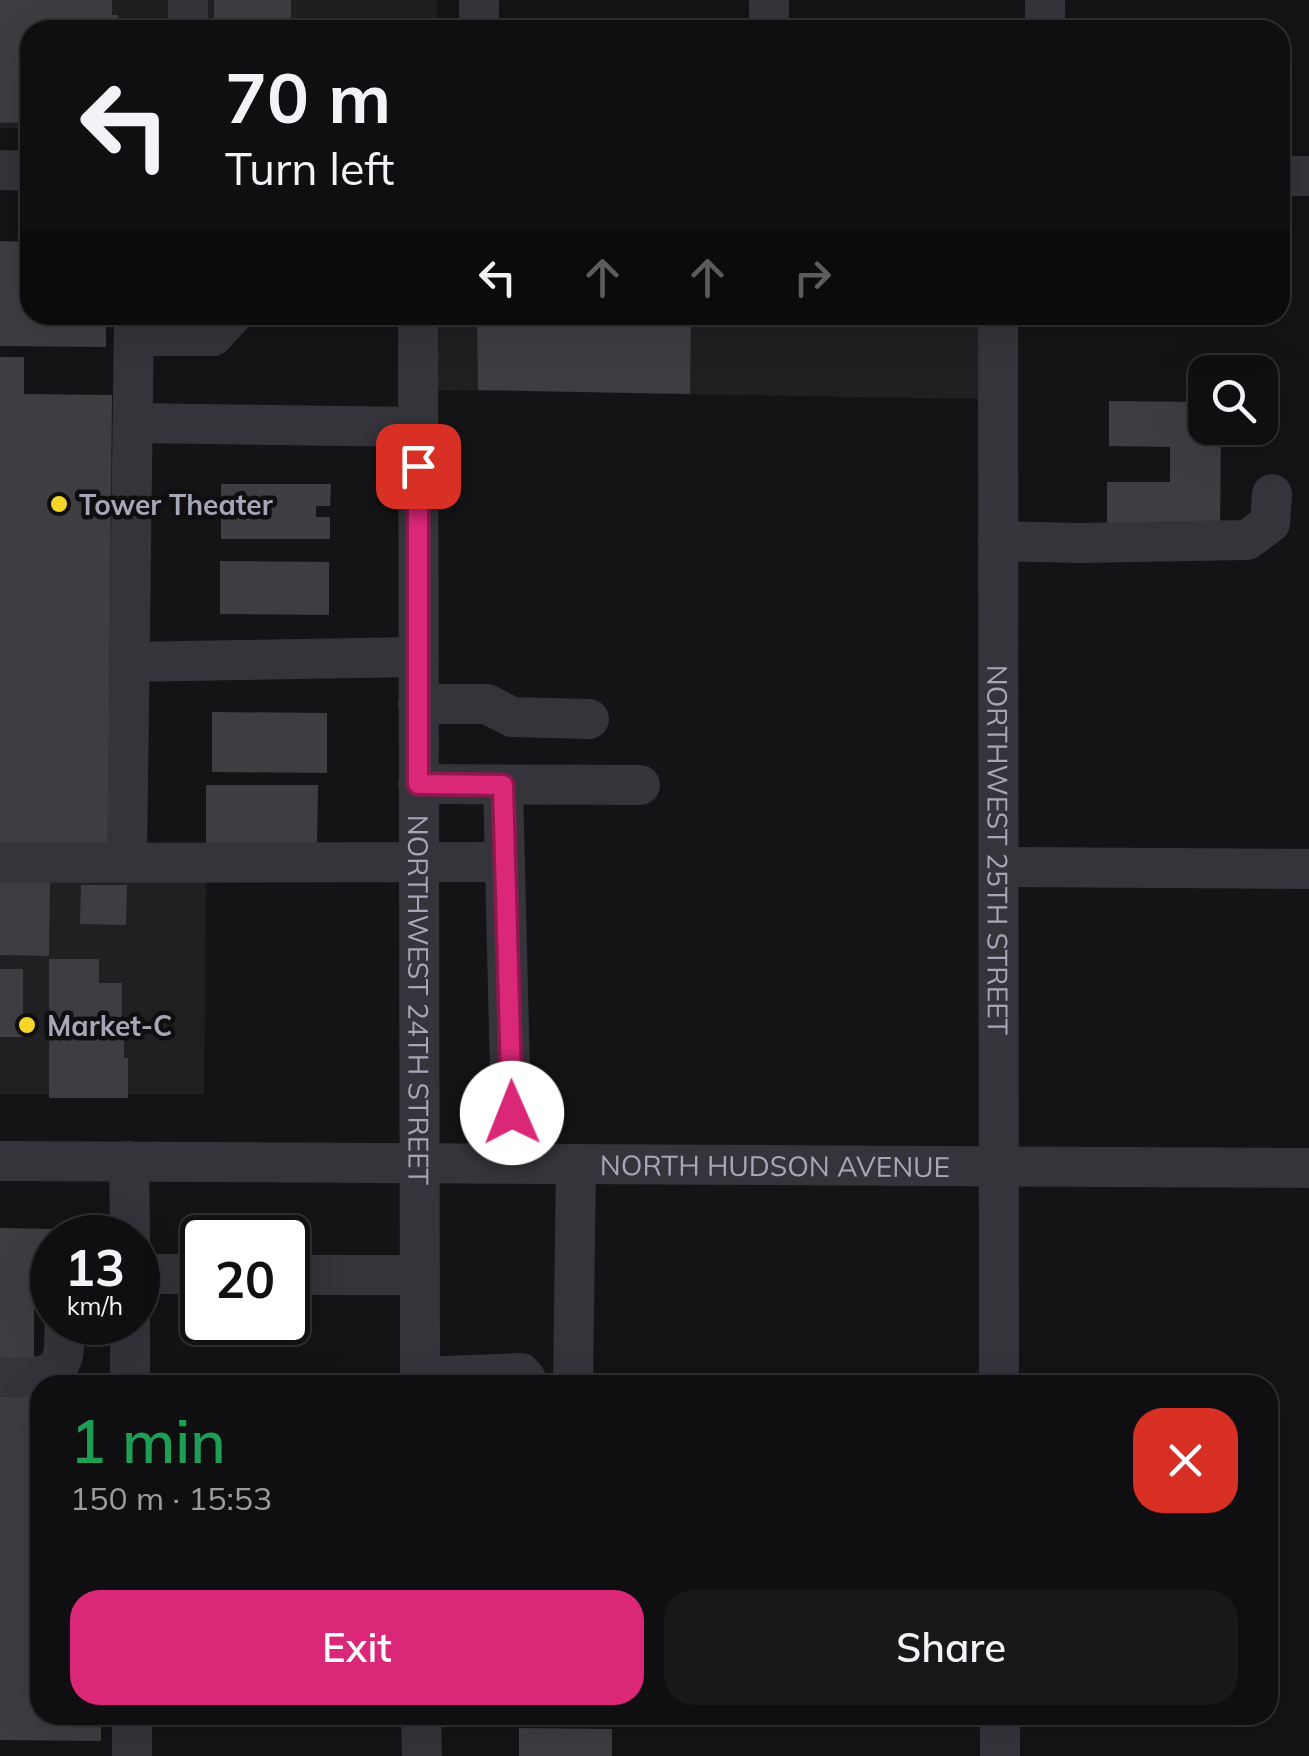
<!DOCTYPE html>
<meta charset="utf-8">
<style>
body{margin:0;font-family:Mulish,sans-serif;background:#181719;color:#f1f3f6;height:100vh;display:flex;flex-direction:column;font-size:38px;white-space:nowrap}
*{box-sizing:border-box;margin:0}
p{font-size:32px;color:#9b9c9f}
.icon{flex:none;width:55px;height:55px;fill:none;stroke:currentColor;stroke-width:2;stroke-linecap:round;stroke-linejoin:round}
.map{position:relative;flex:1;overflow:hidden}
.sheet{position:absolute;left:30px;top:1375px;width:1248px;height:350px;display:flex;flex-direction:column;background:#0f0e10;border-radius:30px;box-shadow:0 10px 40px #0002,0 0 0 2px #2f2e30}
.sheet>*{flex:none}
.hud{position:absolute;left:20px;top:20px;width:1270px;height:305px;border-radius:30px;box-shadow:0 10px 40px #0002,0 0 0 2px #2f2e30;background:#0f0e10;color:#f1f3f6;overflow:hidden}
.tools{position:absolute;left:1188px;top:355px;display:grid;gap:20px}
.tools a{display:grid;place-items:center;width:90px;height:90px;border-radius:20px;background:#0f0e10;box-shadow:0 10px 40px #0002,0 0 0 2px #2f2e30;font-size:50px}
.speed{position:absolute;left:30px;top:1215px;display:flex;gap:20px;font-size:50px;font-weight:700;text-align:center}
.speed>*{display:grid;place-content:center;width:130px;height:130px;border-radius:50%;background:#0f0e10;box-shadow:0 10px 40px #0002,0 0 0 2px #2f2e30;line-height:1}
.speed small{font-size:25px;font-weight:400}
.speed .limit{border:5px solid #111;border-radius:15px;background:#fff;color:#111}
.pin{position:absolute;display:grid;place-items:center;width:85px;height:85px;color:#fff;margin:-42px;border-radius:20px;box-shadow:0 5px 15px #0006}
.me{position:absolute;width:110px;margin:-55px;rotate:359deg;stroke-linejoin:round;filter:drop-shadow(0 0 8px #0008)}
.turn{display:flex;align-items:center;gap:35px;height:210px;padding:0 40px;font-size:45px}
.turn .icon{width:130px;height:130px;stroke-width:2.5}
.turn b{display:block;font-size:70px;line-height:85px}
.lanes{display:flex;align-items:center;height:95px;padding:0 40px;background:#0003;justify-content:center;gap:50px;direction:ltr}
.lanes .off{opacity:.35}
.round{display:grid;place-items:center;flex:none;width:105px;height:105px;border-radius:30px;background:#181719}
.headline{display:flex;align-items:center;justify-content:space-between;height:170px;padding:0 40px}
h1{font-size:60px;font-weight:600;line-height:75px;color:#1e9e55}
.cta{display:flex;gap:20px;margin-top:auto;padding:20px 40px}
.cta a{flex:1;height:115px;border-radius:30px;background:#db2777;color:#fff;font-size:40px;font-weight:600;line-height:115px;text-align:center}
.cta a+a{background:#181719;color:#f1f3f6}
.map>svg:first-child{display:block}
</style>
<div class="map">
<svg width="1309" height="1756" viewBox="0 0 1309 1756">
<rect width="100%" height="100%" fill="#141315"/>
<g fill="#201f22">
<path d="M0,0H437V30H30V128H0Z"/>
<path d="M439,315H979V399L437,390Z"/>
<path d="M0,878L206,882L204,1094H0Z"/>
</g>
<g fill="#3e3d42">
<path d="M0,0H112V15H118V30H30V122L0,123Z"/>
<rect x="214" y="0" width="77" height="30"/>
<rect x="336" y="18" width="46" height="12"/>
<path d="M0,241L30,242V315H106V347L0,346Z"/>
<path d="M477,315H691L690,394L478,390Z"/>
<path d="M0,357H24V394L112,395L108,853L0,852Z"/>
<path d="M1109,401L1205,402V428H1221L1220,531L1107,530V482H1170V447L1109,446Z"/>
<path d="M221,484H331L330,506H316V517H330V539H221Z"/>
<path d="M220,561L329,562V615L220,614Z"/>
<path d="M212,712L327,713V773L212,772Z"/>
<path d="M206,785H318L317,847H206Z"/>
<path d="M0,882L50,883L49,956L0,955Z"/>
<path d="M81,885H127L126,925L80,924Z"/>
<path d="M49,959H99V983H122V1024H124V1058H128V1098H49Z"/>
<rect x="0" y="969" width="23" height="68"/>
<path d="M0,1228L57,1229V1238H52V1285H34V1366H0Z"/>
<path d="M0,1395H40V1715H101V1741L0,1740Z"/>
<path d="M519,1728L612,1729V1756H519Z"/>
</g>
<g fill="none" stroke-linecap="round" stroke-linejoin="round">
<g stroke="#34343a" stroke-width="40">
<path d="M188,0V30"/>
<path d="M479,0V30"/>
<path d="M769,0V30"/>
<path d="M1045,30V0"/>
<path d="M0,170L30,171"/>
<path d="M1280,176H1309"/>
<path id="s1" d="M418,315L420,1385"/>
<path id="s2" d="M998,315L999,1385"/>
<path d="M134,336H213L232,315"/>
<path d="M133,423L418,427"/>
<path d="M998,541L1080,543L1247,540L1270,523L1272,494"/>
<path d="M129,662L418,657"/>
<path d="M418,704H487L512,717L589,719"/>
<path d="M418,784L640,785"/>
<path d="M503,785L511,1113L508,1163"/>
<path d="M127,862L134,315"/>
<path d="M0,863L505,862"/>
<path d="M999,867L1309,869"/>
<path id="s3" d="M0,1161L1309,1168"/>
<path d="M129,1161L130,1238"/>
<path d="M138,1274H202"/>
<path d="M288,1275H419"/>
<path d="M130,1322V1385"/>
<path d="M0,1377C22,1377 56,1383 63,1355C65,1345 64,1333 65,1322"/>
<path d="M420,1377L521,1373L526,1379V1385"/>
<path d="M573,1385L576,1164"/>
<path d="M132,1715V1756"/>
<path d="M421,1715L422,1756"/>
<path d="M1000,1715V1756"/>
</g>
</g>
<g fill="none" stroke-linecap="round" stroke-linejoin="round">
<defs>
<path id="route" d="M418,466V784L503,785L512,1113"/>
</defs>
<use href="#route" stroke="#8e194d" stroke-width="25"/>
<use href="#route" stroke="#db2777" stroke-width="18"/>
</g>
<g fill="#f6d52b" stroke="#0f0e10" stroke-width="4">
<circle cx="59" cy="504" r="10"/>
<circle cx="27" cy="1025" r="10"/>
</g>
<g text-anchor="middle" dominant-baseline="central" stroke-width="9" stroke-linejoin="round" paint-order="stroke">
<g font-size="28" font-weight="bold" fill="#a5a7b6" stroke="#0f0e10" text-anchor="start">
<text x="79" y="504">Tower Theater</text>
<text x="47" y="1025">Market-C</text>
</g>
<g font-size="28" fill="#a5a7b6" stroke="#0f0e10">
<text stroke="none"><textPath href="#s2" startOffset="535">NORTHWEST 25TH STREET</textPath></text>
<text stroke="none"><textPath href="#s1" startOffset="685">NORTHWEST 24TH STREET</textPath></text>
<text stroke="none"><textPath href="#s3" startOffset="775">NORTH HUDSON AVENUE</textPath></text>
</g>
</g>
</svg>
<div class="tools">
<a><svg class="icon" aria-label="search" viewBox="0 0 24 24"><circle cx="10" cy="10" r="6"/><path d="M15 15l6 6"/></svg></a>
</div>
<div class="speed"><div>13<small>km/h</small></div><div class="limit">20</div></div>
<div class="pin" style="left:418px;top:466px;background:#d93025"><svg class="icon" aria-label="arrive" viewBox="0 0 24 24"><path d="M6 21V4h12l-3 4 3 4H6"/></svg></div>
<svg class="me" style="left:512px;top:1113px" viewBox="-20 -20 40 40"><circle r="19" fill="#fff"/><path d="M0-13L10 11 0 6-10 11z" fill="#db2777"/></svg>
<div class="hud">
<div class="turn"><svg class="icon" aria-label="left" viewBox="0 0 24 24"><path d="M17 20v-9H6M10 6l-5 5 5 5"/></svg><div><b>70 m</b>Turn left</div></div>
<div class="lanes"><svg class="icon" aria-label="left" viewBox="0 0 24 24"><path d="M17 20v-9H6M10 6l-5 5 5 5"/></svg><svg class="icon off" aria-label="ahead" viewBox="0 0 24 24"><path d="M12 20V5M6 11l6-6 6 6"/></svg><svg class="icon off" aria-label="ahead" viewBox="0 0 24 24"><path d="M12 20V5M6 11l6-6 6 6"/></svg><svg class="icon off" aria-label="right" viewBox="0 0 24 24"><path d="M7 20v-9h11M14 6l5 5-5 5"/></svg></div>
</div>
<section class="sheet">
<div class="headline"><div><h1>1 min</h1><p>150 m · 15:53</p></div><a class="round" style="background:#d93025;color:#fff"><svg class="icon" aria-label="close" viewBox="0 0 24 24"><path d="M6 6l12 12M18 6L6 18"/></svg></a></div>
<div class="cta"><a>Exit</a><a>Share</a></div>
</section>
</div>
